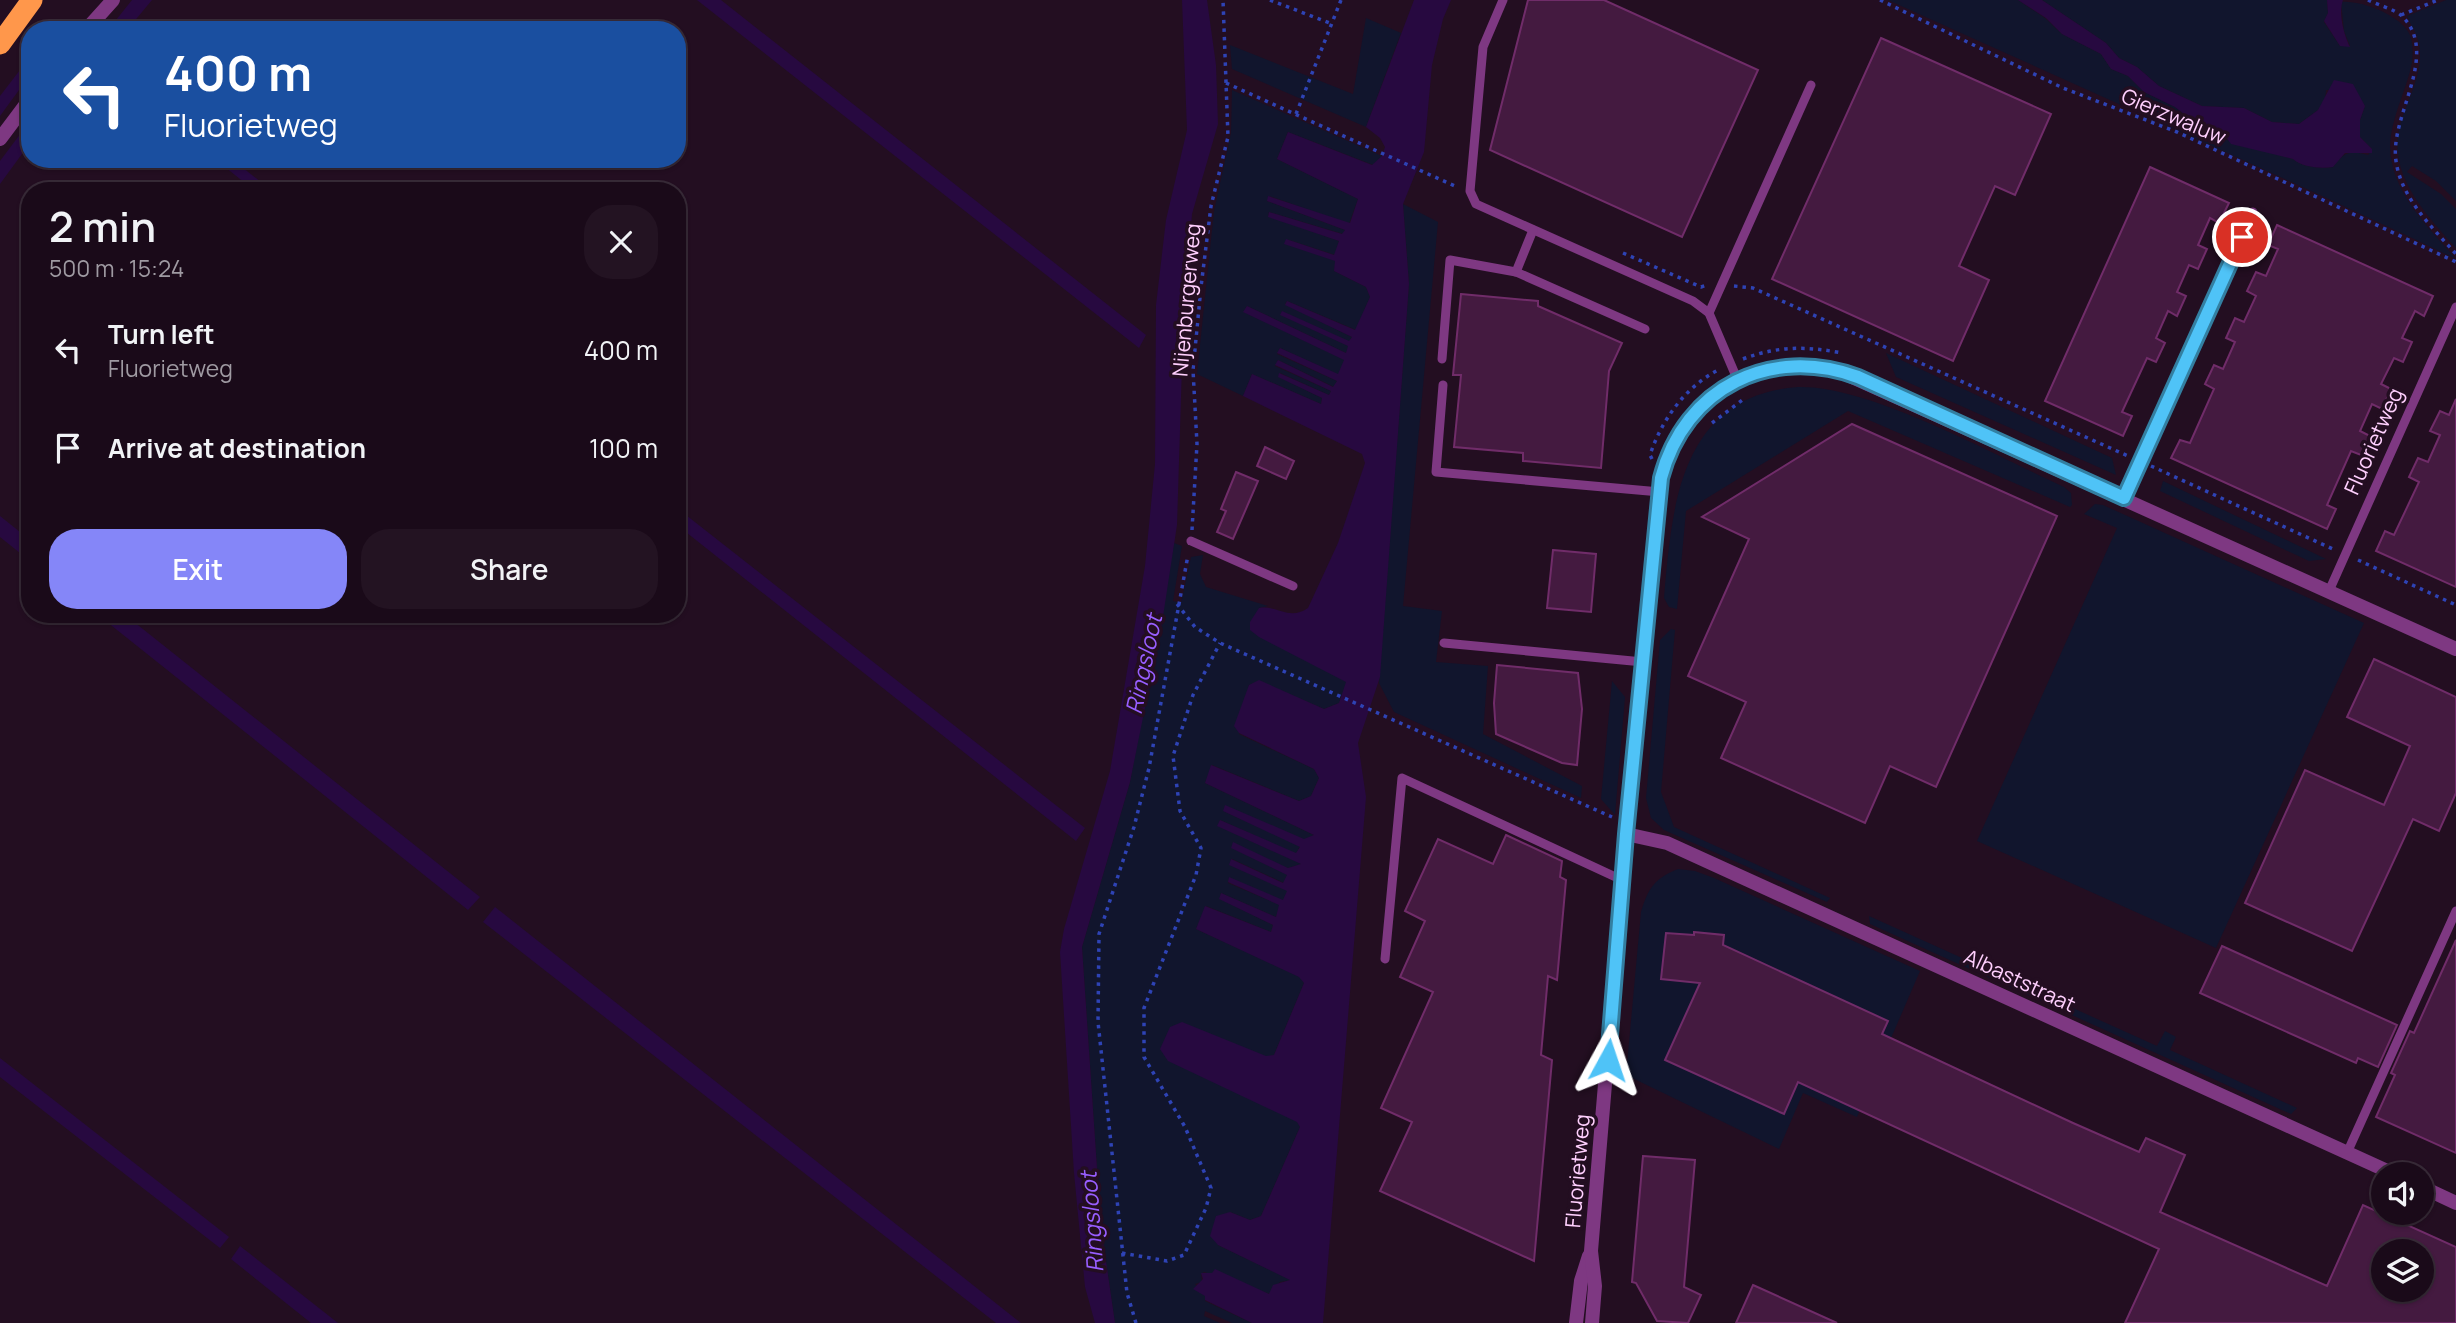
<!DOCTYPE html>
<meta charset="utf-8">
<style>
body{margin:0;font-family:Manrope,sans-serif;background:#231322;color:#f1f3f6;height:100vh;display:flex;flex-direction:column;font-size:26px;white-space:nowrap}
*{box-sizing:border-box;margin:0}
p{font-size:23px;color:#9f9aa2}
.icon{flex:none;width:38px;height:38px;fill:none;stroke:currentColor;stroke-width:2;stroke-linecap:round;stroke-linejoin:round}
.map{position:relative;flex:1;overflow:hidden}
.side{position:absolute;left:21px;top:182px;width:665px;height:441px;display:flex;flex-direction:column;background:#1a0a19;border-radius:28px;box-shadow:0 2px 5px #0004,0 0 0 2px #382b38}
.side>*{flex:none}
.banner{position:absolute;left:21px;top:21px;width:665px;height:147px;border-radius:28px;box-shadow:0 2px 5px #0004,0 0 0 2px #382b38;background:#1a4fa0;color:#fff;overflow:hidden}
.buttons{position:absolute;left:2371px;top:1162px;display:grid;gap:14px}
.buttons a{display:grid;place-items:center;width:63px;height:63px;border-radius:50%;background:#1a0a19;box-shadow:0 2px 5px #0004,0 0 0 2px #382b38;font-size:35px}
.pin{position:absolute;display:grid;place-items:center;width:60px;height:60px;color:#fff;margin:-30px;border:4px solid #fff;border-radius:50%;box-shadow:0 2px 7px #0007}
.me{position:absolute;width:77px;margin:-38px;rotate:5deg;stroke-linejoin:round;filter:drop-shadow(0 0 5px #0008)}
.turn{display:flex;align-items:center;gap:24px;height:147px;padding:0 28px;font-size:32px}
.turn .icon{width:91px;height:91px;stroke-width:2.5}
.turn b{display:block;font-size:49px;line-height:60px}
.round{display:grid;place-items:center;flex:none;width:74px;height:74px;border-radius:28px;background:#231322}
.head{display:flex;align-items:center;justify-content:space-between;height:119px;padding:0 28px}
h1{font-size:42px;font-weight:600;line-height:52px}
.action{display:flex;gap:14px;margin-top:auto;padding:14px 28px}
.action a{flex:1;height:80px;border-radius:28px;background:#8586f8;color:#fff;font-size:28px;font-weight:600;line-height:80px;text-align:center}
.action a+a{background:#231322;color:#f1f3f6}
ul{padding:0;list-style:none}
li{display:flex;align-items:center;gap:21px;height:98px;padding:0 28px}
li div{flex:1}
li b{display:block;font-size:26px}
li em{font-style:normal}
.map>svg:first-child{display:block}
</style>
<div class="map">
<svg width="2456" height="1323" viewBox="0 0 2456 1323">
<rect width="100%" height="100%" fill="#230e21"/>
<g fill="#11152d">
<path d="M1888,0H2018L2045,18L2062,34L2101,54L2111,69L2128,76L2144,92L2175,107L2193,121L2223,133L2227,140L2293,159C2302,167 2320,169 2333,167C2344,152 2350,150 2368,155L2372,149L2360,137V120L2365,106L2354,89L2326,90L2325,101L2318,110L2299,124L2272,122L2244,108L2202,106L2159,86L2137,67L2119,58L2106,43L2042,0H2327L2328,13L2324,22L2340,46H2350L2344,31L2341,2C2361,0 2401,15 2410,35C2413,44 2413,53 2412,63C2407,87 2395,110 2391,135C2384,186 2426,224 2456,259C2268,169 2077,86 1888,0Z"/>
<path d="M2446,0H2456V201L2436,181L2412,166L2407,172L2441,194L2456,209V248C2429,218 2392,180 2398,135C2403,104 2427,73 2418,40C2416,32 2410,24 2407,16Z"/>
<path d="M1366,18L1401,33L1366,127L1232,69L1230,45L1353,94Z"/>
<path d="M1232,90L1382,156L1373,165L1288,132L1277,159L1358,199L1349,224L1269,196L1267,201L1345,230L1343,234L1269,212L1268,216L1339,241L1335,255L1286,239L1336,261L1334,271L1366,287L1370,297L1356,330L1287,301L1285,304L1352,337L1349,342L1282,312L1281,315L1349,346L1346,353L1247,306L1244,312L1345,360L1339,375L1280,348L1277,354L1337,381L1334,387L1278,360L1275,366L1331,391L1329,395L1280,373L1279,377L1322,398L1321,404L1252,374L1243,396L1197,374L1214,211L1231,133Z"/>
<path d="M1403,204L1438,222L1403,606L1442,611L1436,662L1488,666L1483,734L1582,786L1581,798L1394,712L1379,683L1409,284Z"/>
<path d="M1886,353L2112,458L2116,475L1896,377Z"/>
<path d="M1798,387C1870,385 1996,456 2064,487L2071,493L2072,505L2070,507L1848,411L1686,511L1677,609L1669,607L1664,598C1672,505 1680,396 1798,387Z"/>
<path d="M2163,481L2326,559L2309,561L2160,491Z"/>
<path d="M2095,504L2103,505L2364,623L2216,948L1977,841L2117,528L2084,514Z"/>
<path d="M1174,543L1182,546L1173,601L1181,603L1191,557L1203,555L1200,574L1206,587L1268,606L1259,608L1318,665L1347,682L1339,703L1324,709L1259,681L1249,685L1239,734L1314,769L1319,778L1311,796L1299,801L1212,765L1205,783L1314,835L1304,840L1223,811L1300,846L1296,854L1220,820L1218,826L1302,864L1288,868L1232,848L1288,875L1284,883L1232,859L1230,865L1288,891L1283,901L1229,878L1228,883L1280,905L1276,917L1221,893L1220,899L1273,925L1271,932L1206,906L1196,929L1300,977L1304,983L1274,1055L1266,1057L1300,1127L1261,1216L1250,1220L1230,1212L1218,1245L1291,1280L1280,1282L1270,1294L1204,1272L1201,1274L1202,1282L1195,1284L1206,1296L1205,1301L1252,1323H1232L1205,1311L1204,1316L1220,1323H1115L1101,1227L1082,947L1130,782Z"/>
<path d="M1671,629L1675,630L1661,792L1674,827L1830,898L1827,902L1664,830L1651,818L1646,798L1660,640Z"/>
<path d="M1612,681L1625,697L1615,815L1601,799Z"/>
<path d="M1678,869L1695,871L1714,878L1920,971L1857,1117L1803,1093L1779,1149L1626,1075L1641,912C1648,888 1655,878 1678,869Z"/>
<path d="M1869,916L2157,1046L2165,1031L2176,1037L2170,1050L2297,1108L2291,1114L1870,924Z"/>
</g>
<g fill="#270940">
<path d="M132,0H152L127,30H108Z"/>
<path d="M697,0H721L1146,335L1139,348Z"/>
<path d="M1182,0H1207L1216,65L1218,124L1192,214L1183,334L1177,525L1162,623L1130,782L1082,947L1101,1227L1115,1323H1095L1085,1287L1074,1173L1060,952L1064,929L1110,771L1145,566L1155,464L1156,305L1166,220L1187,130Z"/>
<path d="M1414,0H1451L1443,19L1432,65L1424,152L1403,204L1409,284L1380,677L1358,743L1366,797L1323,1323H1252L1205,1300V1296L1193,1289L1203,1279L1201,1273H1212L1215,1269L1269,1294L1273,1285L1290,1280L1218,1245L1210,1236L1216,1216L1230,1212L1250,1220L1261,1216L1300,1127L1297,1122L1168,1061L1160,1049L1170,1027L1182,1022L1266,1056L1274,1055L1304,983L1299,977L1196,929L1205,906L1271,932L1273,925L1219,899L1221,893L1276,917L1279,905L1228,882L1229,877L1283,900L1287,891L1229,865L1231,859L1283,883L1287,875L1231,848L1233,842L1288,868L1301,864L1217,826L1220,820L1296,853L1300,847L1223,811L1225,805L1304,839L1314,835L1205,783L1211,765L1299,801L1311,796L1319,778L1314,769L1239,733L1234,726L1249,685L1259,680L1324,709L1339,703L1346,682L1259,637L1250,630V622L1259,608C1278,605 1289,621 1308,608L1338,543L1365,463L1362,454L1243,396L1252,374L1321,404L1322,398L1278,377L1279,373L1329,395L1331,391L1275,365L1278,360L1333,387L1337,381L1277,353L1280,348L1338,374L1344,360L1243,312L1247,306L1346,353L1348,346L1280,315L1282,311L1349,341L1352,337L1285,305L1287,301L1355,330L1370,297L1366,287L1334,271L1335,261L1284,244L1286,239L1334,255L1339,241L1268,217L1269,212L1342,234L1345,230L1267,201L1268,196L1350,223L1358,199L1277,159L1288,132L1372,165L1382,156L1385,147L1380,138L1366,127Z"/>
<path d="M2018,0H2042L2106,43L2119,58L2137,67L2159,86L2202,106L2244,108L2272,122L2299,124L2318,110L2334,80L2353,84L2365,106L2360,120V137L2372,149V153H2345L2333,167C2320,169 2302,167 2293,159L2231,144L2223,133L2193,121L2175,107L2144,92L2128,76L2111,69L2101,54L2062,34L2046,18Z"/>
<path d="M2327,0H2343C2338,13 2344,35 2350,47L2340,46L2324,21L2328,13Z"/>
<path d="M30,57V75L0,116V96Z"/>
<path d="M30,121V143L0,184V161Z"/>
<path d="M215,159H232L272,191H255Z"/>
<path d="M677,508L1085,828L1076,841L677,525Z"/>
<path d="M0,516L30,540V561L0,537Z"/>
<path d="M97,614H124L480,897L468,910Z"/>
<path d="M495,907L1021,1323H996L483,922Z"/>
<path d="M0,1058L229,1237L220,1248L0,1077Z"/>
<path d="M240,1246L338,1323H311L231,1259Z"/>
</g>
<g fill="#441a40" stroke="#702c69" stroke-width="2" fill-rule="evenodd">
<path d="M1528,0H1604L1758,70L1682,237L1490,150Z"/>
<path d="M1881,38L2051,114L2015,195L1995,186L1959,266L1989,280L1953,361L1772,279Z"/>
<path d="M2150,167L2229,203L2219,223L2210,218L2198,245L2207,249L2198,269L2189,265L2177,292L2186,296L2177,316L2168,311L2156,338L2165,343L2156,362L2147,358L2122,412L2132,416L2123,436L2045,401Z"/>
<path d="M2277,225L2433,296L2424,316L2415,311L2402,338L2412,342L2403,362L2394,358L2381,384L2391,389L2382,409L2372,404L2360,431L2370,436L2361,455L2351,451L2327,505L2336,509L2327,529L2171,458L2180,440L2190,443L2214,389L2205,384L2214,365L2223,369L2235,342L2226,338L2235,318L2244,322L2256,296L2247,291L2256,272L2266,276L2278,249L2268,245Z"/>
<path d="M1461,294L1538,301V306L1622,343L1609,371L1601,468L1523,461V453L1454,447L1461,375H1453Z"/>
<path d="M2456,399V587L2376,551L2385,531L2394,535L2419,482L2409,477L2418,458L2428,462L2440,435L2430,431L2440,411L2449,415Z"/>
<path d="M1852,424L2057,516L1936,787L1890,766L1865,823L1721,758L1746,702L1688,676L1749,539L1702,517Z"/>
<path d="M1265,447L1294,461L1286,479L1257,466Z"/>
<path d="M1236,472L1258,481L1233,539L1217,532L1226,511L1221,509Z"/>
<path d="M1553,550L1596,554L1591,612L1547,608Z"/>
<path d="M2374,659L2456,697V793L2439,831L2413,819L2352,951L2245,903L2305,770L2384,805L2410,746L2347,717Z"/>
<path d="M1497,665L1578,673L1582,709L1577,765L1562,763L1496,734L1494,703Z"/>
<path d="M1506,835L1562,861L1560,877L1566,880L1557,980L1548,976L1541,1055L1552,1060L1534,1261L1380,1191L1412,1122L1381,1108L1433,992L1400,977L1425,921L1405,911L1438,839L1493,864Z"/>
<path d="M1694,932L1724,935L1723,945L1888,1021L1882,1034L2073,1123L2139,1152L2146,1138L2185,1155L2160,1212L2327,1286L2363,1205L2456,1247V1323H2125L2159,1249L1798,1082L1784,1114L1665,1060L1700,983L1661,979L1666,933L1694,935ZM2384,1251H2422V1290H2384Z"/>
<path d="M2456,940V1153L2376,1117L2395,1075L2391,1073L2410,1031L2414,1033Z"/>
<path d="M2222,946L2397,1025L2378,1067L2358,1058L2356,1063L2200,993Z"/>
<path d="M1643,1156L1695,1160L1684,1287L1701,1295L1688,1323L1657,1321L1636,1283L1632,1282Z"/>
<path d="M1753,1285L1837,1323H1736Z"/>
</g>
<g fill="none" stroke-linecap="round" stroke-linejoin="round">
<g stroke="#2e43b5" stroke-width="3.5" stroke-dasharray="3.5 5" stroke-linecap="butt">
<path d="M1270,0L1332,24"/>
<path d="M1880,0L2063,88L2177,132L2456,262"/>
<path d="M2368,0C2378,5 2394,9 2402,16C2441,55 2389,116 2396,161C2401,198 2432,227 2456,254"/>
<path d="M2401,15L2438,0"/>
<path d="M1226,83L1457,187"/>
<path d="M1296,114L1341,0"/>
<path d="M1623,253L1701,287L1707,285"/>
<path d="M1734,286L1753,288L2128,456"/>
<path d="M1743,359C1777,346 1806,346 1842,353"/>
<path d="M1712,423L1745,398"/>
<path d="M1652,459L1650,455C1662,419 1686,386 1720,369"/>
<path d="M2151,466L2335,550"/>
<path d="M1192,530L1197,444L1193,370L1201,287L1211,206L1228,137L1223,0"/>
<path d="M2358,560L2456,605"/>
<path d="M1177,604L1195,627L1220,643L1612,817"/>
<path d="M1122,1253L1167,1261L1184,1255L1206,1208L1211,1188L1185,1127L1144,1057V1008L1196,875L1201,848L1180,811L1173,756L1193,695L1220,643"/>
<path d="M1136,1323L1127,1293L1098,1022L1099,934L1134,827L1149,768L1188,555"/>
</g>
<g stroke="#7e3882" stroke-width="9">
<path d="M1503,0L1483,47L1470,191L1476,204L1693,301L1709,313L1738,381"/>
<path d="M1516,272L1533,230"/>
<path d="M1709,313L1811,85"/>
<path d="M1442,359L1450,260L1516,272L1645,329"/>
<path d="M1443,385L1436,472L1660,492"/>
<path d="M2124,498L2253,212"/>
<path d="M1191,541L1293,586"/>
<path d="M2329,591L2456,307"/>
<path d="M1444,643L1643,662"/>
<path d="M1385,959L1402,778L1622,880"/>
<path d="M2347,1153L2456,911"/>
</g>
<g stroke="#7e3882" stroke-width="14">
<path d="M86,30L113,0"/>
<path d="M0,139L30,99"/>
<path d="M1626,834L1667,843L2394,1174"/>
<path d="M2422,1187L2456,1203"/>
<path d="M1576,1323L1581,1281L1589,1256"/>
<path d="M1592,1323L1595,1286L1591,1251L1626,834L1661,478C1684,394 1755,354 1839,371L2456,649"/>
</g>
<path stroke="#ff974b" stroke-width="21" d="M0,44L32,0"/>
</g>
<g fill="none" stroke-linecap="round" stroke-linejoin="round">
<defs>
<path id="route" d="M1608,1060L1626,834L1661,478C1685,387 1771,345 1858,377L2124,498L2242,237"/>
</defs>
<use href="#route" stroke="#337fa1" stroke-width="18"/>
<use href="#route" stroke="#4fc3f7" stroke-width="12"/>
</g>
<g text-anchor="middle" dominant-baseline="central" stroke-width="7" stroke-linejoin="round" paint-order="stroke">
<g font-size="21" fill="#ffd0fe" stroke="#230e21">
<text transform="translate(2174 116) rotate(23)">Gierzwaluw</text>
<text transform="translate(1186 300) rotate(-85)">Nijenburgerweg</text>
<text transform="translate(2373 441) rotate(-66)">Fluorietweg</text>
<text transform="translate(2020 980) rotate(25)">Albaststraat</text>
<text transform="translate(1577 1171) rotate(-85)">Fluorietweg</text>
</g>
<g font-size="23" font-style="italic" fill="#985eff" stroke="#230e21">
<text transform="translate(1143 664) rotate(-78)">Ringsloot</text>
<text transform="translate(1091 1222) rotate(-94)">Ringsloot</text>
</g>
</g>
</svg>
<div class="buttons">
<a><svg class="icon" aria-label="sound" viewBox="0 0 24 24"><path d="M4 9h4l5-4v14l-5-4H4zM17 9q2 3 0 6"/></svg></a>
<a><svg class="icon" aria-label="layers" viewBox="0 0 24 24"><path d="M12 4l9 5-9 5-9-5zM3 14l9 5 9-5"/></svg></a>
</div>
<div class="pin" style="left:2242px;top:237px;background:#d93025"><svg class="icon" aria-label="arrive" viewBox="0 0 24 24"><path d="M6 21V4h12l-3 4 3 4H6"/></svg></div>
<svg class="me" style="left:1608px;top:1060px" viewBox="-20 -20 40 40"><path d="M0-17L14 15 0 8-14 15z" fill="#4fc3f7" stroke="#fff" stroke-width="4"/></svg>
<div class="banner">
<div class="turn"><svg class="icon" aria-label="left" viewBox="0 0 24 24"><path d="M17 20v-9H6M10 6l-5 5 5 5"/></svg><div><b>400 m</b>Fluorietweg</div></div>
</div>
<section class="side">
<div class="head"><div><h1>2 min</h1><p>500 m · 15:24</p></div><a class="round"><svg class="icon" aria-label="close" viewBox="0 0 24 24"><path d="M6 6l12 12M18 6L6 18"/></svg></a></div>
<ul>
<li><svg class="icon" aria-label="left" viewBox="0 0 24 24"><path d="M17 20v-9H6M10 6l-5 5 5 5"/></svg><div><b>Turn left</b><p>Fluorietweg</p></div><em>400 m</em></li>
<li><svg class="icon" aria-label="arrive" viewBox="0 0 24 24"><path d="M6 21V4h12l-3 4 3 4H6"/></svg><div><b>Arrive at destination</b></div><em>100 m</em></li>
</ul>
<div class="action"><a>Exit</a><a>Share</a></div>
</section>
</div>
